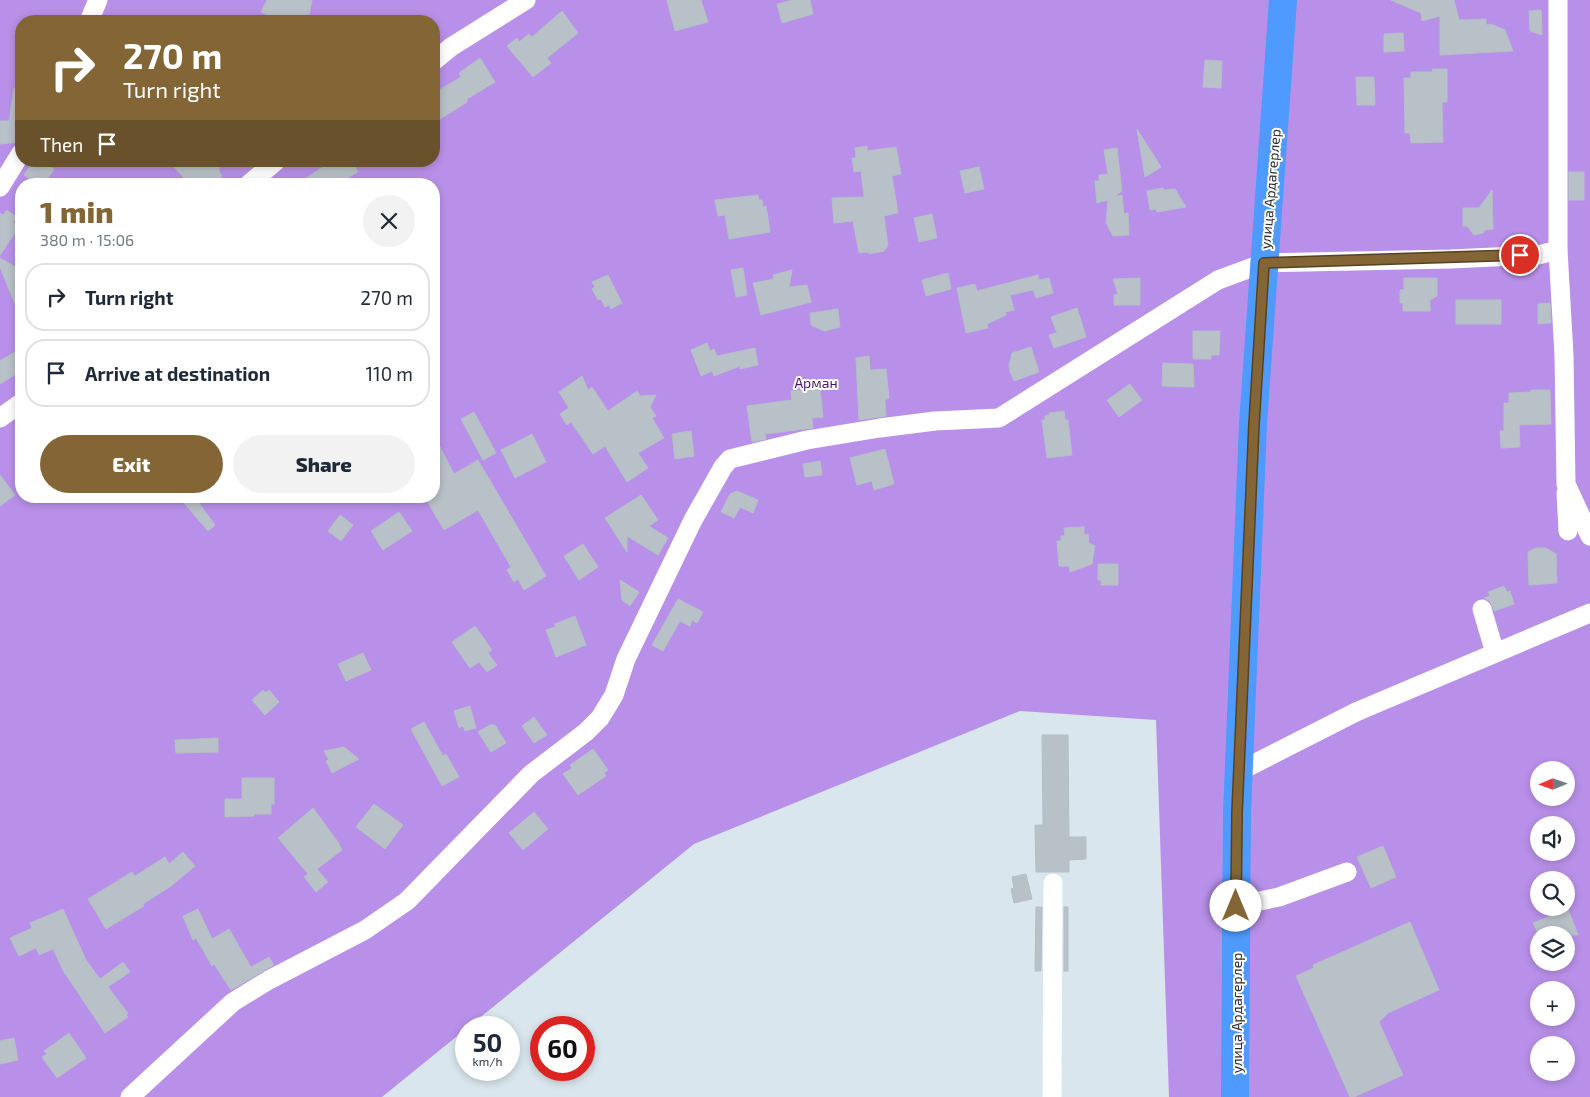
<!DOCTYPE html>
<meta charset="utf-8">
<style>
body{margin:0;font-family:"Exo 2",sans-serif;background:#f2f2f3;color:#1f2937;height:100vh;display:flex;flex-direction:column;font-size:19px;white-space:nowrap}
*{box-sizing:border-box;margin:0}
p{font-size:16px;color:#747a83}
.icon{flex:none;width:28px;height:28px;fill:none;stroke:currentColor;stroke-width:2;stroke-linecap:round;stroke-linejoin:round}
.map{position:relative;flex:1;overflow:hidden}
.side{position:absolute;left:15px;top:178px;width:425px;height:325px;display:flex;flex-direction:column;background:#fff;border-radius:20px;box-shadow:0 2px 8px #0003}
.side>*{flex:none}
.top-card{position:absolute;left:15px;top:15px;width:425px;height:152px;border-radius:20px;box-shadow:0 2px 8px #0003;background:#846636;color:#fff;overflow:hidden}
.needle{width:32px;rotate:268deg}
.tools{position:absolute;left:1530px;top:761px;display:grid;gap:10px}
.tools a{display:grid;place-items:center;width:45px;height:45px;border-radius:50%;background:#fff;box-shadow:0 2px 8px #0003;font-size:25px}
.speed{position:absolute;left:455px;top:1016px;display:flex;gap:10px;font-size:25px;font-weight:700;text-align:center}
.speed>*{display:grid;place-content:center;width:65px;height:65px;border-radius:50%;background:#fff;box-shadow:0 2px 8px #0003;line-height:1}
.speed small{font-size:12px;font-weight:400}
.speed .limit{border:8px solid #d22;background:#fff;color:#111}
.pin{position:absolute;display:grid;place-items:center;width:42px;height:42px;color:#fff;margin:-21px;border:2px solid #fff;border-radius:50%;box-shadow:0 1px 5px #0007}
.me{position:absolute;width:55px;margin:-28px;rotate:0deg;stroke-linejoin:round;filter:drop-shadow(0 0 4px #0008)}
.turn{display:flex;align-items:center;gap:18px;height:105px;padding:0 25px;font-size:22px}
.turn .icon{width:65px;height:65px;stroke-width:2.5}
.turn b{display:block;font-size:35px;line-height:42px}
.then{display:flex;align-items:center;height:48px;padding:0 25px;background:#0003;gap:10px;font-size:19px}
.round{display:grid;place-items:center;flex:none;width:52px;height:52px;border-radius:26px;background:#f2f2f3}
.summary{display:flex;align-items:center;justify-content:space-between;height:85px;padding:0 25px}
h1{font-size:30px;font-weight:800;line-height:38px;color:#846636}
.primary-button{display:flex;gap:10px;margin-top:auto;padding:10px 25px}
.primary-button a{flex:1;height:58px;border-radius:30px;background:#846636;color:#fff;font-size:20px;font-weight:800;line-height:58px;text-align:center}
.primary-button a+a{background:#f2f2f3;color:#1f2937}
ul{padding:0;list-style:none}
li{display:flex;align-items:center;gap:15px;height:68px;margin:0 10px 8px;padding:0 15px;border:2px solid #e0e1e3;border-radius:20px}
li div{flex:1}
li b{display:block;font-size:19px}
li em{font-style:normal}
.map>svg:first-child{display:block}
</style>
<div class="map">
<svg width="1590" height="1097" viewBox="0 0 1590 1097">
<rect width="100%" height="100%" fill="#d9e6ed"/>
<path fill="#b990e9" fill-rule="evenodd" d="M0,0H1590V1097H1169L1156,720L1020,711L694,844L382,1097H0ZM21,21H434V161H21ZM21,184H434V496H21ZM1539,770H1566V798H1539ZM1539,825H1566V852H1539ZM1539,880H1566V908H1539ZM1539,935H1566V962H1539ZM1539,990H1566V1018H1539ZM1539,1045H1566V1072H1539Z"/>
<g fill="#b9c1c8" stroke="#b3bfc8">
<path d="M267,0H312L308,21H275L270,19L269,16L261,12Z"/>
<path d="M667,0H701L708,22L675,31Z"/>
<path d="M793,0H810L813,14L782,23L777,4Z"/>
<path d="M1391,0H1454L1459,20L1486,19V25L1491,24L1505,30L1513,51L1440,55V16L1422,21L1421,13Z"/>
<path d="M1541,10L1542,35L1530,31L1529,11Z"/>
<path d="M562,11L578,33L547,58L551,63L533,77L507,46L517,38L519,42L529,34L532,37Z"/>
<path d="M1403,33L1404,51L1384,52V34Z"/>
<path d="M480,58L495,82L467,99V102L434,123V93L461,77L459,73Z"/>
<path d="M1205,60L1222,61L1221,88L1203,87Z"/>
<path d="M1432,69H1447V102H1442L1443,142L1411,143L1410,133H1405L1404,78H1411V72H1433Z"/>
<path d="M1356,77H1374L1375,105H1357Z"/>
<path d="M14,88L21,89V142L0,144V121H9Z"/>
<path d="M1137,129L1161,167L1145,177Z"/>
<path d="M867,146V151L896,147L901,174L892,176L898,213L884,216L888,246L884,251L869,254L868,252L859,253L853,221L834,223L832,198L864,197L861,171L854,172L852,158H856L855,148Z"/>
<path d="M1117,148L1122,191L1115,196L1122,195L1124,214L1128,213L1129,235L1113,236L1106,223L1108,200L1097,203L1095,181H1099V175L1108,174L1104,150Z"/>
<path d="M33,161H42L54,169L44,184H37L24,175Z"/>
<path d="M168,161H219V171L222,176L214,184H190Z"/>
<path d="M332,161H352L358,172L337,184H297Z"/>
<path d="M979,167L984,189L965,193L960,171Z"/>
<rect x="1569" y="172" width="15" height="28"/>
<path d="M1163,188L1164,190L1175,189L1186,207L1157,212L1156,209L1150,210L1147,191Z"/>
<path d="M1492,190L1493,229L1485,230L1483,233L1474,235L1467,226H1463V208H1479Z"/>
<path d="M758,195L759,200H762L763,207L766,206L770,232L729,239L725,215L718,216L715,200Z"/>
<path d="M7,210L17,217L13,222L19,227L0,255V213L3,215Z"/>
<path d="M932,214L937,238L919,242L914,218Z"/>
<path d="M0,258L21,270V319L0,267Z"/>
<path d="M743,268L747,295L736,297L731,270Z"/>
<path d="M792,270L789,287L807,285L811,302L761,315L753,283L774,279L773,275Z"/>
<path d="M948,273L951,289L926,296L922,280Z"/>
<path d="M608,275L622,303L611,309L609,305L605,307L601,299L598,300L592,289L595,287L592,282Z"/>
<path d="M1038,275L1039,280L1049,278L1053,293L1036,298L1033,290L1010,295L1014,310L1005,312L1006,315L987,324L988,328L966,333L957,288L975,284L977,291Z"/>
<path d="M1140,278V305H1114V295L1118,294L1113,279Z"/>
<path d="M1404,278H1437V296L1430,300V311H1403V303H1400V290H1404Z"/>
<rect x="1456" y="300" width="45" height="24"/>
<path d="M1550,303L1551,323L1538,324V304Z"/>
<path d="M1077,308L1086,337L1054,348L1049,335L1057,333L1051,317Z"/>
<path d="M838,309L840,327L824,331L811,325L810,313Z"/>
<path d="M1193,331H1220L1219,355H1211V359H1193Z"/>
<path d="M707,343L710,351L714,349L717,356L755,348L758,365L740,369V366L714,376L712,371L701,376L691,350Z"/>
<path d="M1031,347L1039,372L1014,381L1010,372L1009,366L1012,353Z"/>
<path d="M21,348V371L0,384V361Z"/>
<path d="M869,356L870,370L886,369L889,398L885,400L886,416L859,420L856,358Z"/>
<path d="M1163,363L1193,364L1194,387L1162,386Z"/>
<path d="M582,376L588,390L592,387L608,411L637,391L640,396L656,395L650,407L656,416L652,418L664,438L638,453L648,468L627,482L605,446L593,454L571,422L567,425L560,414L569,408L559,392Z"/>
<path d="M1130,384L1142,400L1119,417L1107,400Z"/>
<path d="M820,388L823,417L812,418L813,428L765,434L766,439L752,442L747,406L792,400L791,391Z"/>
<path d="M1531,390H1550L1551,424L1519,425L1520,447L1501,448L1500,431H1504V403H1509V393L1531,392Z"/>
<path d="M1064,411L1065,420H1068L1072,455L1047,458L1042,420H1045V416L1049,415V413Z"/>
<path d="M474,412L496,453L483,460L461,419Z"/>
<path d="M691,431L694,456L675,459L672,434Z"/>
<path d="M532,434L546,462L515,478L501,450Z"/>
<path d="M434,435L454,474L478,460L546,576L524,590L518,579L514,582L507,570L511,567L478,510L444,530L424,496H434Z"/>
<path d="M885,449L894,484L874,490L872,481L857,485L850,458Z"/>
<path d="M820,461L822,475L805,477L803,464Z"/>
<path d="M0,475L15,495L0,506Z"/>
<path d="M737,491L758,500L753,513L740,507L734,518L721,512L730,494Z"/>
<path d="M641,495L658,520L649,526L668,538L658,555L627,536V552L605,518Z"/>
<path d="M178,496H194L215,525L208,531Z"/>
<path d="M399,512L412,531L383,550L371,531Z"/>
<path d="M340,515L353,525L341,541L328,531Z"/>
<path d="M1084,527V535L1088,534L1089,543L1095,546L1092,564L1070,572L1069,566H1059L1057,541H1061V536H1065L1064,528Z"/>
<path d="M583,544L598,567L579,580L564,556Z"/>
<path d="M1536,548H1546L1556,554L1557,583L1529,585L1528,552Z"/>
<path d="M1098,564H1118V585H1101V580H1098Z"/>
<path d="M620,580L639,592L630,606L622,600Z"/>
<path d="M1504,586L1507,592L1510,591L1514,604L1494,611L1490,601L1484,598L1490,596L1488,592Z"/>
<path d="M678,599L703,612L697,623L692,620L690,626L680,621L663,651L652,645Z"/>
<path d="M575,616L586,645L556,657L546,630L555,627V624Z"/>
<path d="M475,626L492,650L488,653L497,665L487,672L479,662L470,668L452,642Z"/>
<path d="M363,653L371,670L346,681L338,664Z"/>
<path d="M263,690L266,693L269,690L279,702L265,715L252,700Z"/>
<path d="M470,706L476,728L465,731L463,726L459,728L454,711Z"/>
<path d="M534,717L547,735L534,743L522,726Z"/>
<path d="M424,722L443,756L446,754L459,777L442,786L411,729Z"/>
<path d="M490,725H495L506,743L491,752L478,732Z"/>
<path d="M1042,735H1068L1069,837H1086V859L1069,860V872H1036L1035,825H1043Z"/>
<path d="M218,738V752L176,753L175,740Z"/>
<path d="M344,747L359,759L332,773L326,761L329,760L324,751Z"/>
<path d="M593,749L608,770L604,773L606,776L578,795L563,774L572,768L570,765Z"/>
<path d="M242,778H274V804H271V814H254V816L225,817V799H242Z"/>
<path d="M374,804L403,825L385,849L356,827Z"/>
<path d="M313,808L338,842L342,850L317,869L328,882L316,892L304,877L308,874L278,838Z"/>
<path d="M534,812L548,829L523,850L509,833Z"/>
<path d="M1383,846L1396,877L1371,888L1357,857Z"/>
<path d="M183,852L195,866L171,886L143,904L144,906L106,929L88,899L132,872L135,876L165,857L169,864Z"/>
<path d="M1026,874L1032,899L1014,903L1011,889L1014,888L1012,877Z"/>
<path d="M1036,907H1042L1041,971H1035Z"/>
<rect x="1064" y="907" width="4" height="64"/>
<path d="M63,909L86,960L100,979L123,962L130,972L108,987L128,1013L126,1014L128,1017L105,1033L64,972L53,949L39,955L36,948L19,956L10,938L32,928L30,923Z"/>
<path d="M198,909L212,939L229,929L251,967L269,957L274,965L231,990L214,964L212,966L196,938L193,940L183,916Z"/>
<path d="M1568,909L1578,935H1539L1533,923Z"/>
<path d="M1410,922L1439,990L1388,1013L1379,1022L1403,1075L1354,1097H1350L1296,976L1314,968L1313,965Z"/>
<path d="M69,1033L86,1058L57,1078L42,1057L47,1054L44,1051Z"/>
<path d="M14,1038L18,1060L0,1064V1041Z"/>
</g>
<g fill="none" stroke-linecap="round" stroke-linejoin="round">
<g stroke="#fff" stroke-width="19">
<path d="M89,21L98,0"/>
<path d="M434,61L451,47L526,0"/>
<path d="M249,184L276,161"/>
<path d="M0,187L21,153"/>
<path d="M1558,250L1564,355L1566,484L1590,536"/>
<path d="M0,418L21,403"/>
<path d="M1566,493L1568,531"/>
<path d="M1482,609L1495,653"/>
<path d="M1240,771L1356,712L1590,613"/>
<path d="M1236,906L1279,897L1347,872"/>
<path d="M130,1097L233,1002L269,980L365,930L407,901L531,774L586,732L600,718L614,695L626,659L693,520L723,467L730,459L807,440L880,428L935,421L999,418L1218,280L1264,263L1451,259L1538,255L1558,250V0"/>
<path d="M1052,1097L1053,883"/>
</g>
<path stroke="#4e9afe" stroke-width="28" d="M1235,1097L1237,813L1253,424L1283,0"/>
</g>
<g fill="none" stroke-linecap="round" stroke-linejoin="round">
<defs>
<path id="route" d="M1236,906L1237,813L1254,424L1264,263L1520,255"/>
</defs>
<use href="#route" stroke="#564223" stroke-width="12"/>
<use href="#route" stroke="#846636" stroke-width="9"/>
</g>
<g text-anchor="middle" dominant-baseline="central" stroke-width="4" stroke-linejoin="round" paint-order="stroke">
<g font-size="14" fill="#292929" stroke="#fff">
<text transform="translate(1270 189) rotate(-85)">улица Ардагерлер</text>
<text transform="translate(1236 1013) rotate(-90)">улица Ардагерлер</text>
</g>
<g font-size="14" fill="#48136d" stroke="#fff">
<text x="816" y="382">Арман</text>
</g>
</g>
</svg>
<div class="tools">
<a><svg class="needle" viewBox="-14 -14 28 28"><path d="M0-13l5 13h-10z" fill="#e53935"/><path d="M0 13l5-13h-10z" fill="#747a83"/></svg></a>
<a><svg class="icon" aria-label="sound" viewBox="0 0 24 24"><path d="M4 9h4l5-4v14l-5-4H4zM17 9q2 3 0 6"/></svg></a>
<a><svg class="icon" aria-label="search" viewBox="0 0 24 24"><circle cx="10" cy="10" r="6"/><path d="M15 15l6 6"/></svg></a>
<a><svg class="icon" aria-label="layers" viewBox="0 0 24 24"><path d="M12 4l9 5-9 5-9-5zM3 14l9 5 9-5"/></svg></a>
<a>+</a>
<a>−</a>
</div>
<div class="speed"><div>50<small>km/h</small></div><div class="limit">60</div></div>
<div class="pin" style="left:1520px;top:255px;background:#d93025"><svg class="icon" aria-label="arrive" viewBox="0 0 24 24"><path d="M6 21V4h12l-3 4 3 4H6"/></svg></div>
<svg class="me" style="left:1236px;top:906px" viewBox="-20 -20 40 40"><circle r="19" fill="#fff"/><path d="M0-13L10 11 0 6-10 11z" fill="#846636"/></svg>
<div class="top-card">
<div class="turn"><svg class="icon" aria-label="right" viewBox="0 0 24 24"><path d="M7 20v-9h11M14 6l5 5-5 5"/></svg><div><b>270 m</b>Turn right</div></div>
<div class="then">Then<svg class="icon" aria-label="arrive" viewBox="0 0 24 24"><path d="M6 21V4h12l-3 4 3 4H6"/></svg></div>
</div>
<section class="side">
<div class="summary"><div><h1>1 min</h1><p>380 m · 15:06</p></div><a class="round"><svg class="icon" aria-label="close" viewBox="0 0 24 24"><path d="M6 6l12 12M18 6L6 18"/></svg></a></div>
<ul>
<li><svg class="icon" aria-label="right" viewBox="0 0 24 24"><path d="M7 20v-9h11M14 6l5 5-5 5"/></svg><div><b>Turn right</b></div><em>270 m</em></li>
<li><svg class="icon" aria-label="arrive" viewBox="0 0 24 24"><path d="M6 21V4h12l-3 4 3 4H6"/></svg><div><b>Arrive at destination</b></div><em>110 m</em></li>
</ul>
<div class="primary-button"><a>Exit</a><a>Share</a></div>
</section>
</div>
